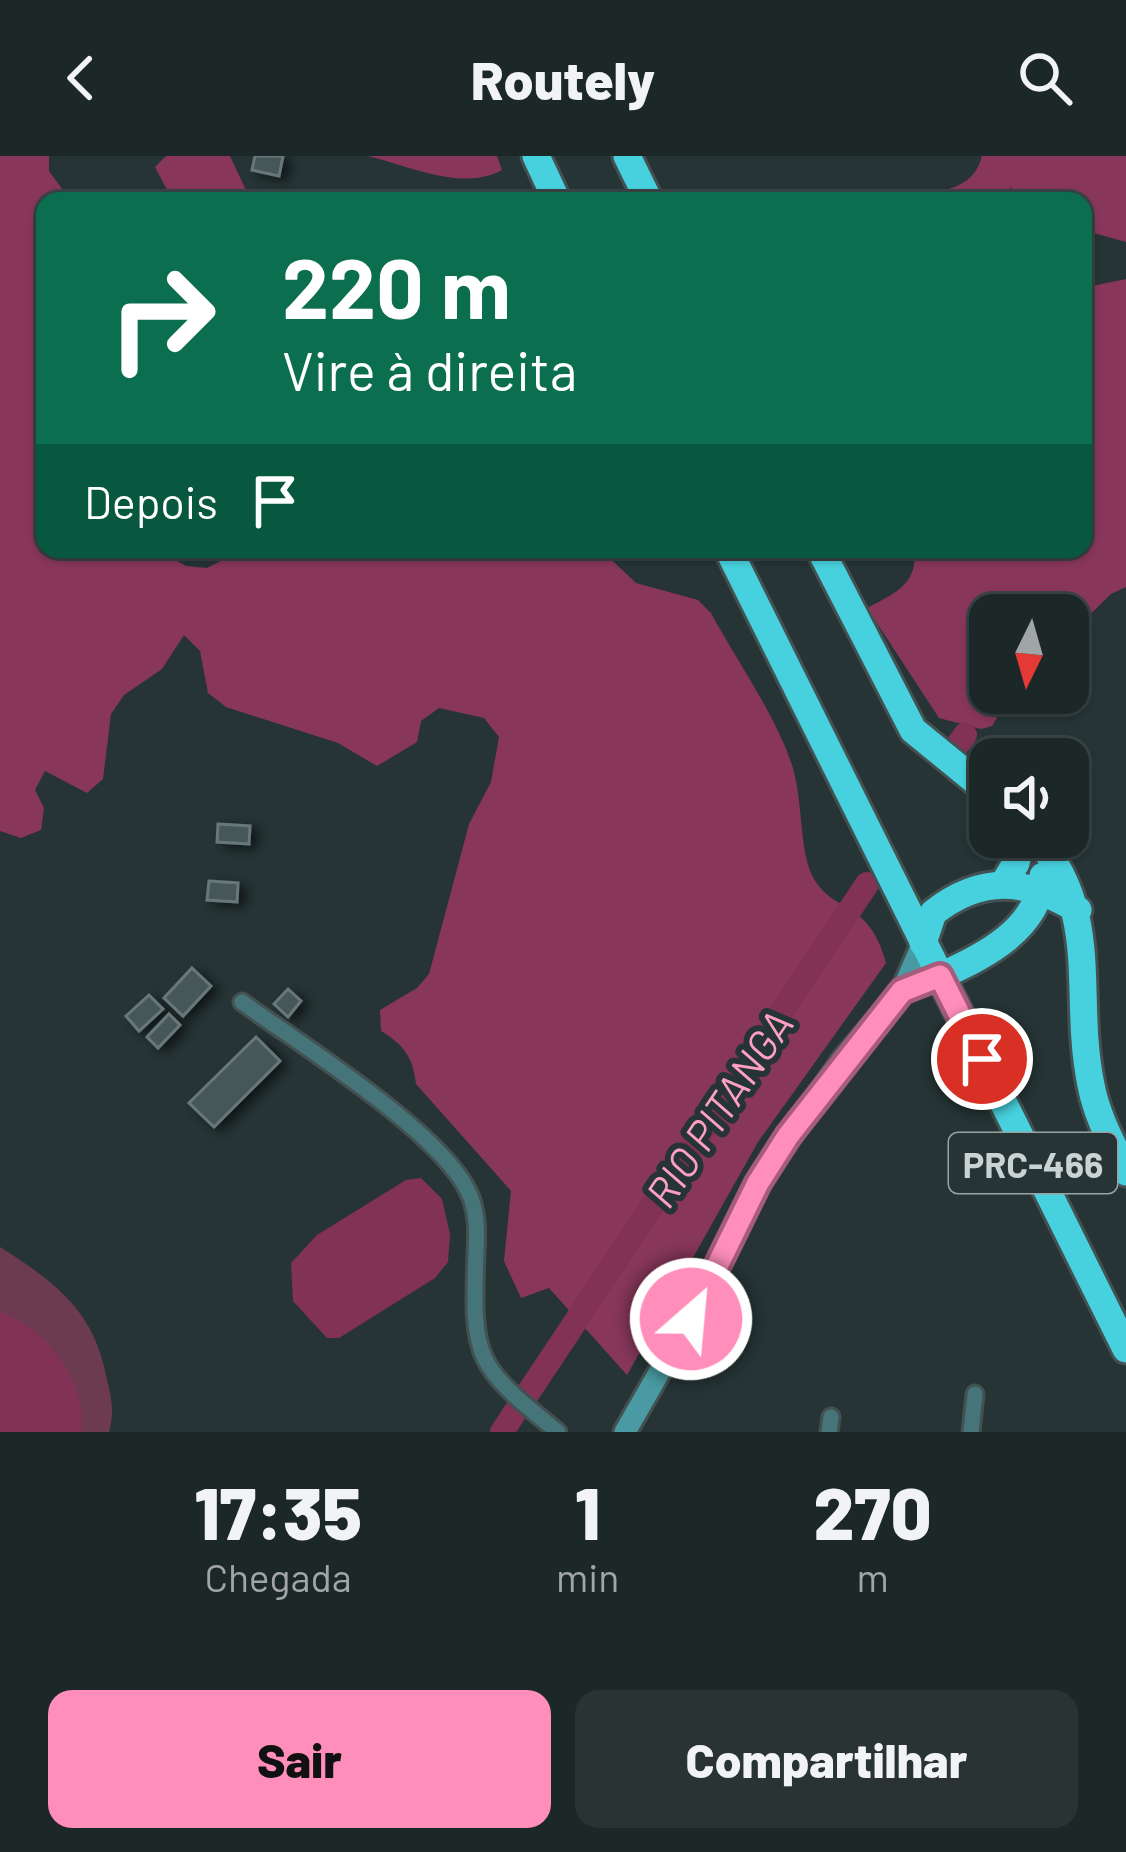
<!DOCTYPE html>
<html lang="pt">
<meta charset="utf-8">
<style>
body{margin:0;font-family:Barlow,sans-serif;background:#293334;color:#f1f3f6;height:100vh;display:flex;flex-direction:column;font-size:45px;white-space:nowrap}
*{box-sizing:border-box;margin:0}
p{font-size:39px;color:#a0a5a8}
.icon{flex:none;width:66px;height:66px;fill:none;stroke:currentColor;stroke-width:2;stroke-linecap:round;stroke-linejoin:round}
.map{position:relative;height:1276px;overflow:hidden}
.panel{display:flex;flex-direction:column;background:#1c2728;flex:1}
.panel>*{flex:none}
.guide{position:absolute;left:36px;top:36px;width:1056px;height:366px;border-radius:24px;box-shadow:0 3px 9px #0004,0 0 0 3px #3a4445;background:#0b6e4f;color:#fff;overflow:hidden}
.needle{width:78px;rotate:185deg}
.buttons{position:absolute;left:969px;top:438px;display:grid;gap:24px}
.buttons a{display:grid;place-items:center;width:120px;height:120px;border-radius:24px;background:#1c2728;box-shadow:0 3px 9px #0004,0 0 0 3px #3a4445;font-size:60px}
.pin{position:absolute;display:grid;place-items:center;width:102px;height:102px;color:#fff;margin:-51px;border:6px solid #fff;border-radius:50%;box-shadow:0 3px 12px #0007}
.me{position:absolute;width:132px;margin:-66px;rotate:27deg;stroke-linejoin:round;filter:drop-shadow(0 0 9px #0008)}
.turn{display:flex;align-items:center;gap:42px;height:252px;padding:0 48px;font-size:54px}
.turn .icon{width:156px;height:156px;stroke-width:2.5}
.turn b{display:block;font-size:84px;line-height:102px}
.then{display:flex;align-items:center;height:114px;padding:0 48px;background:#0003;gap:24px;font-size:45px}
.eta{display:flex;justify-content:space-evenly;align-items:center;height:204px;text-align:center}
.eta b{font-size:72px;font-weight:800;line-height:84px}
.cta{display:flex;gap:24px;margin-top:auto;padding:24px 48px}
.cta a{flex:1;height:138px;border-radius:24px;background:#ff8ebb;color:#111;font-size:48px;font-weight:800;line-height:138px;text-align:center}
.cta a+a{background:#293334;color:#f1f3f6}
header{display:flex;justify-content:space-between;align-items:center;height:156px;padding:0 48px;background:#1c2728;font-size:54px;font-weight:800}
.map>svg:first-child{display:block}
</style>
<header><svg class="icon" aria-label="back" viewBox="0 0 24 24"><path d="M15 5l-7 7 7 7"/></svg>Routely<svg class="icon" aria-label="search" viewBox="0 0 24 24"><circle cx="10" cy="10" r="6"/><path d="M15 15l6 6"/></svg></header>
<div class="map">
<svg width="1126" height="1276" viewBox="0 0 1126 1276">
<defs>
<filter id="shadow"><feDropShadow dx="7" dy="4" stdDeviation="6" flood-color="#0009"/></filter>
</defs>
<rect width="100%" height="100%" fill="#263435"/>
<path fill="#6d3b4f" d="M0,1091C55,1126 93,1154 106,1219C111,1241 115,1255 109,1276H0Z"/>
<g fill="#88375a">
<path d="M0,0H49V15L71,45H45V393H156L186,410L207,412L245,393H600L636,427L698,444L711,457C737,505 773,555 791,606C803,640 799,689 811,717C830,759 869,741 886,807L758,986L627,1219L549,1132L521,1142L504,1105L511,1035L416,928C413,901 404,889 381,875L380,854L417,832L429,818L469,668L491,626L499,581L484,562L439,552L421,565L417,586L377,610L338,587L226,551L208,537L200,495L184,479L162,513L124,539L111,558L103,623L87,637L45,615L35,634L44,652L41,674L21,682L0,675Z"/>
<path d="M166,0H230L251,45H173L155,11Z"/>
<path d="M368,0H497L502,14C463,36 409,10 368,0Z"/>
<path d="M982,0H1126V86L1083,74V45H1034L1011,32L980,45H886C921,33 971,44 982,0Z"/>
<path d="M1126,123V431L1111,438L1068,480V459H990V537H1012L992,570L981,573L939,562L867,452C894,438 919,428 914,393H1083V132Z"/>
</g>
<g fill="#823255">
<path d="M421,1022L442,1043L450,1078L448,1106L435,1122L339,1182H327L293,1145L291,1107L317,1079L406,1024Z"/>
<path d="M0,1156C46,1172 88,1226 81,1276H0Z"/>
</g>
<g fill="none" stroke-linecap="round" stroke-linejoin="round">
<g stroke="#823255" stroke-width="24">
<path d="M953,595L965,579"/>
<path d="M528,1237L867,728"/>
<path d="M502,1276L515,1256"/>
</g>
</g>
<g fill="#465657" stroke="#68787a" stroke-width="3" filter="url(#shadow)">
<path d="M255,0H283L279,20L252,14Z"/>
<path d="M218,668L250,670L249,688L217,686Z"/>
<path d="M209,725L238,727L237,746L207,744Z"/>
<path d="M192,812L211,830L183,860L164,842Z"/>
<path d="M288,833L301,845L288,861L274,848Z"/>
<path d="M149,839L163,853L139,875L126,860Z"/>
<path d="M169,858L180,869L158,892L147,881Z"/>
<path d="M256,881L280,905L214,971L189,947Z"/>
</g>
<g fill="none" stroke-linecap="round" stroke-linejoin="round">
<defs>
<g id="street">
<path d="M242,846C301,889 438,974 468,1035C478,1055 477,1076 476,1098C472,1204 475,1209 558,1276"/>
<path d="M829,1276L831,1261"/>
<path d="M971,1276L975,1238"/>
</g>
<path id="secondary" d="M625,1276L710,1128L758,1027L843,904L902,835L923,787"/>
<g id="highway">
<path d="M536,0L557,45"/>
<path d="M627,0L649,45"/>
<path d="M728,393L1126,1193"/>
<path d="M820,393L913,574L990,637"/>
<path d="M1036,681C1103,761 1072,836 1091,929C1097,961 1112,987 1126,1016"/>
<path d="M1004,727L1016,707L1022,681"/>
<path d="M923,787L933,757C982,718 1027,723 1078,754"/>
<path d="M940,820C984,801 1038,773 1043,720"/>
</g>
</defs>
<use href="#street" stroke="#445152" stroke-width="21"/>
<use href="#secondary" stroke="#445152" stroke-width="27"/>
<use href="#highway" stroke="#445152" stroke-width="33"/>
<use href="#street" stroke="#457479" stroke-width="15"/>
<use href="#secondary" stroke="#499aa2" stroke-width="21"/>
<use href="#highway" stroke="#47d1de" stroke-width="27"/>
</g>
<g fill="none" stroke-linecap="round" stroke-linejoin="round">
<defs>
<path id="route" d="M691,1163L758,1027L788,980L902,835L940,820L982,903"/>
</defs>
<use href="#route" stroke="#a65c7a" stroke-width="30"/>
<use href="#route" stroke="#ff8ebb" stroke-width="21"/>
</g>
<g text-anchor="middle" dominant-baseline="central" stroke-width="12" stroke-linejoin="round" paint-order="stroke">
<rect fill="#263435" stroke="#99a3a4" stroke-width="3" x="949" y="977" width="168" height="60" rx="9"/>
<g font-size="36" font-weight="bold" fill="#cad3d4">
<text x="1033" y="1007">PRC-466</text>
</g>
<g font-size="42" font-style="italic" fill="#fda0c3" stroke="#263435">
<text transform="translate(718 952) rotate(-56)">RIO PITANGA</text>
</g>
</g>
</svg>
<div class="buttons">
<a><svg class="needle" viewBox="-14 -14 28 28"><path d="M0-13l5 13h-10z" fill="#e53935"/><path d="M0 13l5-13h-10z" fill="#a0a5a8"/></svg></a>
<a><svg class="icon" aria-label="sound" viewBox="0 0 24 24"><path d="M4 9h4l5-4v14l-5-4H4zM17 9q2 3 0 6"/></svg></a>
</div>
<div class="pin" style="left:982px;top:903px;background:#d93025"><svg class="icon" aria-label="arrive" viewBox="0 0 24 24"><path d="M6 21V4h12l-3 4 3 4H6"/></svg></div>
<svg class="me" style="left:691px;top:1163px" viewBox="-20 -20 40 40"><circle r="17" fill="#ff8ebb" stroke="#fff" stroke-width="3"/><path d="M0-11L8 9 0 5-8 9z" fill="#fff"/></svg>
<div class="guide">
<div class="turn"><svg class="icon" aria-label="right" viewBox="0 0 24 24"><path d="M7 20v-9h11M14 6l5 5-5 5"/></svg><div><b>220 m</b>Vire à direita</div></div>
<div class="then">Depois<svg class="icon" aria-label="arrive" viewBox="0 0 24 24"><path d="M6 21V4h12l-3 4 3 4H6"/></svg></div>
</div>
</div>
<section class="panel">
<div class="eta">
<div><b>17:35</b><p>Chegada</p></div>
<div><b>1</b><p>min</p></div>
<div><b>270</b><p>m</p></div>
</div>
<div class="cta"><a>Sair</a><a>Compartilhar</a></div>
</section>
